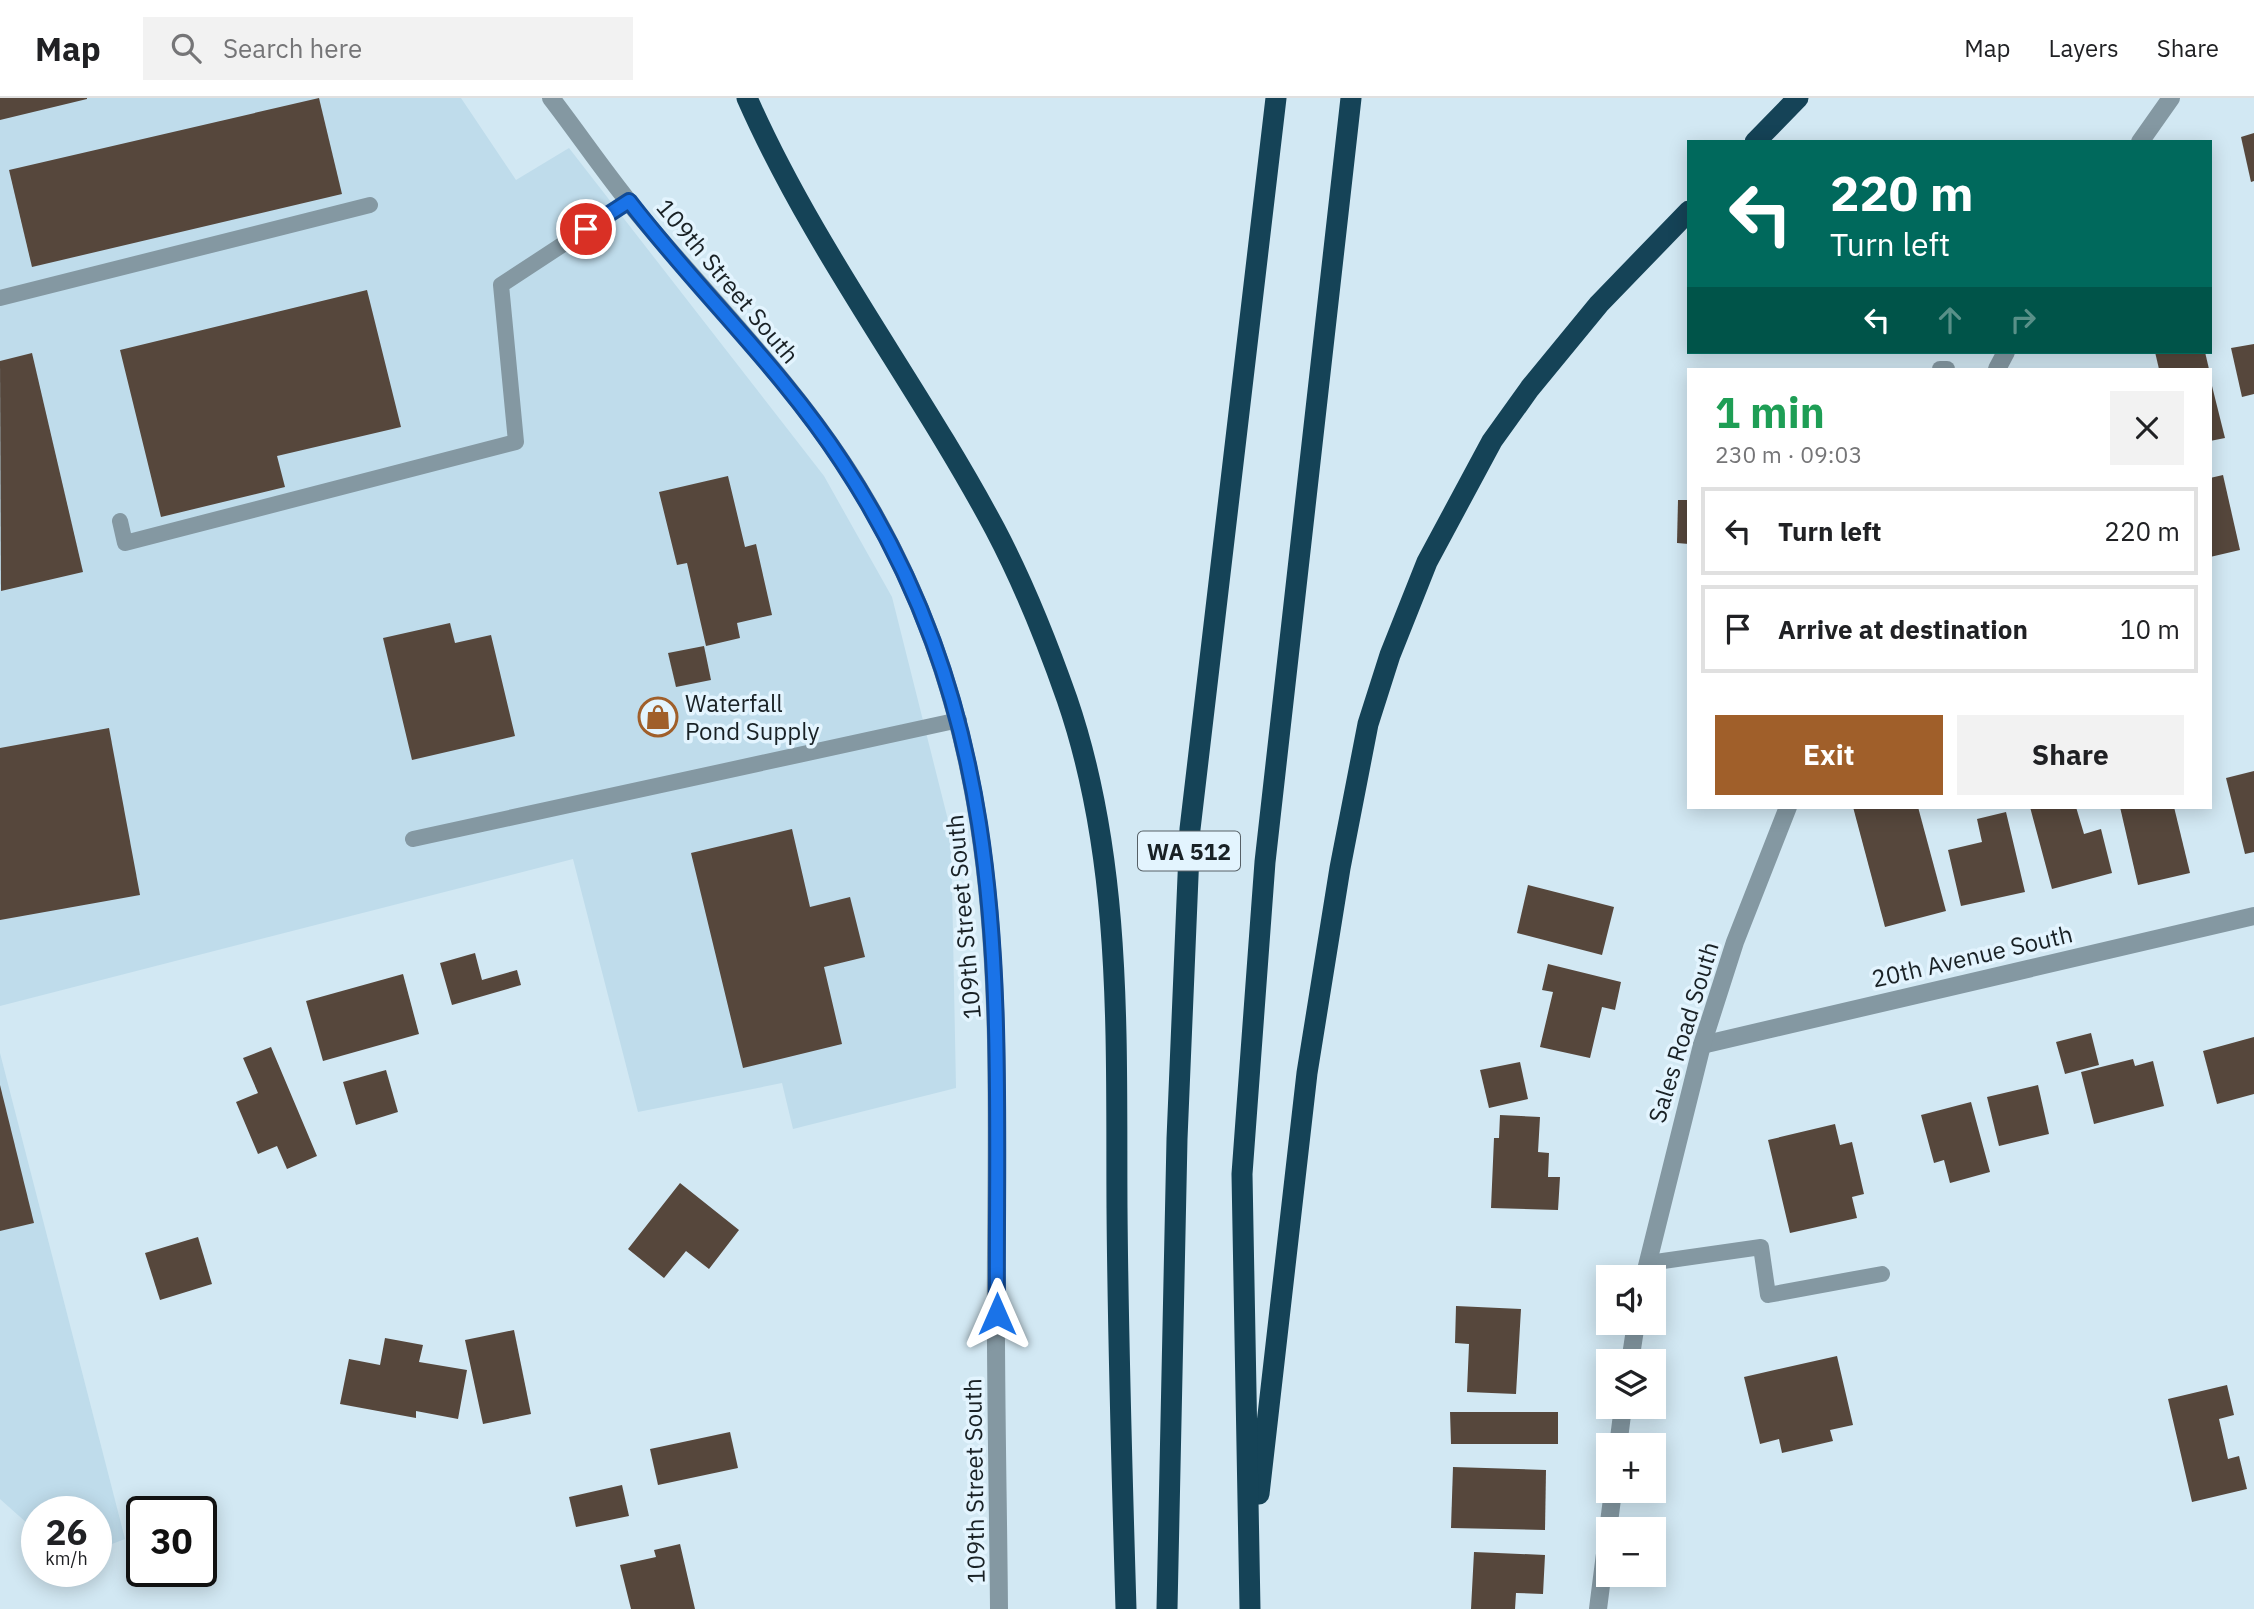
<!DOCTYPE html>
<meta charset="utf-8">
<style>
body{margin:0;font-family:"IBM Plex Sans",sans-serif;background:#f2f2f2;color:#202124;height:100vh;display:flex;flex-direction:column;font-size:26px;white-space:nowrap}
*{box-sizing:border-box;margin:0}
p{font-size:23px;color:#757577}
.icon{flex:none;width:38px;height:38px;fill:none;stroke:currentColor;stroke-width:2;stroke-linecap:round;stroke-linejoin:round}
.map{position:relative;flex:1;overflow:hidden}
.details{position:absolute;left:1687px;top:270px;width:525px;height:441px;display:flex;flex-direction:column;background:#fff;border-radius:0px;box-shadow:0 4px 18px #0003}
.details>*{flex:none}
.hud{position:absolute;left:1687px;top:42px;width:525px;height:214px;border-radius:0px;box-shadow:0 4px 18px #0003;background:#00695c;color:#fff;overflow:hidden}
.tools{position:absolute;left:1596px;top:1167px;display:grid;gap:14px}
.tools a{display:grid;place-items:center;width:70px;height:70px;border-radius:0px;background:#fff;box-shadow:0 4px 18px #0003;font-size:35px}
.speed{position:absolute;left:21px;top:1398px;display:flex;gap:14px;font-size:35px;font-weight:700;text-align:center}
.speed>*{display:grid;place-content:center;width:91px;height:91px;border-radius:50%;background:#fff;box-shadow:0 4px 18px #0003;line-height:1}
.speed small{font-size:18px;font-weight:400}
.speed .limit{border:4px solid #111;border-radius:10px;background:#fff;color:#111}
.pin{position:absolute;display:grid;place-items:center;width:60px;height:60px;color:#fff;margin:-30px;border:4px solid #fff;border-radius:50%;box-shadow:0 2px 7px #0007}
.me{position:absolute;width:77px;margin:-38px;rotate:0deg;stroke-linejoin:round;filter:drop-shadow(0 0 5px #0008)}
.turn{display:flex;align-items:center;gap:24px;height:147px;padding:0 28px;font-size:32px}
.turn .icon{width:91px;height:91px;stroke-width:2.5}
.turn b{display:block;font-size:49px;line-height:60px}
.lanes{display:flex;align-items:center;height:66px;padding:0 28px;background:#0003;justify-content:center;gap:35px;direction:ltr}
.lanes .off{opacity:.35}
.round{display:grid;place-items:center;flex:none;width:74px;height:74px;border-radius:0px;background:#f2f2f2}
.head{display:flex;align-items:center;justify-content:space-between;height:119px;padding:0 28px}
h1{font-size:42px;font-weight:800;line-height:52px;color:#1e9e55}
.primary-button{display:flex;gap:14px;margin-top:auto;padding:14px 28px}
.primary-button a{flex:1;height:80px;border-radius:0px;background:#a05f2a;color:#fff;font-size:28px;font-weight:800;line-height:80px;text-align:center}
.primary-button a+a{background:#f2f2f2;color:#202124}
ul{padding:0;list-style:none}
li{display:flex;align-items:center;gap:21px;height:88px;margin:0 14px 10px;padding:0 14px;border:4px solid #e0e0e0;border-radius:0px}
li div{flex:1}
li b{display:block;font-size:26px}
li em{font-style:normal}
header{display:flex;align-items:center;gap:42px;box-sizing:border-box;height:98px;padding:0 35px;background:#fff;border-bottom:2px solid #e0e0e0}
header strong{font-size:33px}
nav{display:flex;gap:38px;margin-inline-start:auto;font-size:24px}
.search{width:490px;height:63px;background:#f2f2f2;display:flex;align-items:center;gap:18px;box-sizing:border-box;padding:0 24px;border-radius:0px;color:#757577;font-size:26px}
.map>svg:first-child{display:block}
</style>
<header>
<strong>Map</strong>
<div class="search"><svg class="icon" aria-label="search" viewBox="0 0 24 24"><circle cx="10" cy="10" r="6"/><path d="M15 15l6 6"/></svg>Search here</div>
<nav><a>Map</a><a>Layers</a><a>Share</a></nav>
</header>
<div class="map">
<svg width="2254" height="1511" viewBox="0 0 2254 1511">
<rect width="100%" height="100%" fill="#d2e8f3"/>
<g fill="#bfdceb">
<path d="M0,0H461L516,82L569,50L824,378L892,499L951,734L956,990L793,1031L782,985L638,1014L573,761L0,908Z"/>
<path d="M0,955L125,1441L96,1452V1414H37V1434L0,1401Z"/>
</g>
<g fill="#56473c">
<path d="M0,0H87V1L0,22Z"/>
<path d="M319,0L342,96L32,169L9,72Z"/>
<path d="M2254,35V83L2251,84L2241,39Z"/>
<path d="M367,192L401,329L277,358L285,389L161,419L120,252Z"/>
<path d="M2254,246V296L2242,299L2231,250Z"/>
<path d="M2155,254H2205L2209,271H2159Z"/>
<path d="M32,255L83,474L1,493L0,263Z"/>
<path d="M2210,280L2225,340L2210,343Z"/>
<path d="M2223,377L2240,452L2210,459V380Z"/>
<path d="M728,378L745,449L756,446L772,517L737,525L740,540L706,548L687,465L677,467L659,394Z"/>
<path d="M1678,402H1689V446L1677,445Z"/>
<path d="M450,525L455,545L491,537L515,638L412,662L383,540Z"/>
<path d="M704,548L711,582L676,589L668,555Z"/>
<path d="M109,630L140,797L0,822V650Z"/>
<path d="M2254,673V754L2245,756L2226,680Z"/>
<path d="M1853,709H1918L1946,813L1885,829Z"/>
<path d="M2030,709H2076L2084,736L2101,731L2112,775L2052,791Z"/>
<path d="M2120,709H2174L2190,775L2138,787Z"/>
<path d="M2006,714L2025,794L1961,808L1948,752L1982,744L1977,721Z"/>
<path d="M792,731L810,809L850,799L865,859L824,869L842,946L743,970L691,755Z"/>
<path d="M1528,787L1614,809L1602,857L1517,835Z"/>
<path d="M475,855L482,882L517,872L521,887L452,907L440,865Z"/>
<path d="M1548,866L1621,884L1615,912L1602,909L1590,960L1540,949L1553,894L1542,892Z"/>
<path d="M403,876L419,936L323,963L306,903Z"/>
<path d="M2091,935L2099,967L2065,976L2056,944Z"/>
<path d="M2254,939V996L2217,1006L2203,953Z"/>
<path d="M271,949L317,1058L287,1071L277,1048L258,1056L236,1004L258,995L243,960Z"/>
<path d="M2133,961L2135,968L2153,963L2164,1008L2094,1026L2081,974Z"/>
<path d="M1520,964L1528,1001L1489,1010L1480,972Z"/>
<path d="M386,972L398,1014L356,1027L343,984Z"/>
<path d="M0,987L34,1125L0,1133Z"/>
<path d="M2038,987L2049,1036L1999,1048L1987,999Z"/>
<path d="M1971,1004L1990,1074L1950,1085L1944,1062L1934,1065L1921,1017Z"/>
<path d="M1500,1017L1540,1019L1538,1054L1549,1055L1548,1079H1560L1558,1112L1491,1110L1494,1040H1499Z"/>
<path d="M1835,1026L1840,1047L1852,1044L1864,1096L1852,1099L1857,1120L1790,1135L1768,1042Z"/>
<path d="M680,1085L739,1132L709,1171L686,1153L664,1180L628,1151Z"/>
<path d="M198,1139L212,1186L160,1202L145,1155Z"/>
<path d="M1456,1208L1521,1211L1516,1296L1467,1294L1469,1246L1455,1245Z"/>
<path d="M514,1232L531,1316L483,1326L465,1242Z"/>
<path d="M385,1240L423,1247L419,1264L467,1272L458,1321L416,1313V1320L340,1306L349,1261L380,1267Z"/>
<path d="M1837,1258L1853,1327L1830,1332L1833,1343L1782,1355L1779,1341L1760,1346L1744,1279Z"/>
<path d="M2227,1287L2234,1317L2219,1321L2228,1361L2239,1358L2247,1391L2192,1404L2168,1301Z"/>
<path d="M1450,1314H1558V1346H1451Z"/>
<path d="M730,1334L738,1370L658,1387L650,1351Z"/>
<path d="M1453,1369L1546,1372L1545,1432L1451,1430Z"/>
<path d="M622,1387L629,1418L576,1429L569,1399Z"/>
<path d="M680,1446L695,1511H631L620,1467L656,1459L654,1452Z"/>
<path d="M1474,1454L1545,1457L1543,1496L1516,1495L1515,1511H1471Z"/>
</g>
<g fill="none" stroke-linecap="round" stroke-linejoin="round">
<g stroke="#8498a2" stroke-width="16">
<path d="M0,200L370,107"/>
<path d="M1940,271H1947"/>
<path d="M120,423L125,445L516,344L501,187L629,103"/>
<path d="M413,741L959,622"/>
<path d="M1649,1165L1761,1149L1768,1197L1882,1176"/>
</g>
<g stroke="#8498a2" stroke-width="18">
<path d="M551,0C581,39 609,81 641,119C716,208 802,294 862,395C1007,637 998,885 996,1156C995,1274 998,1393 999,1511"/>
<path d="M1702,947L2254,818"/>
</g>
<g stroke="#8498a2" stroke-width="18">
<path d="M2140,44L2171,0"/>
<path d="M1997,271L2006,254"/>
<path d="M1644,1180L1702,947L1735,844L1788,709"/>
<path d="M1630,1264L1636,1225"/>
<path d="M1618,1348L1623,1309"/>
<path d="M1598,1511L1613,1393"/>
</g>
<g stroke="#154357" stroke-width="21">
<path d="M747,0C814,152 917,285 995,431C1023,484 1047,544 1067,601C1123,764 1116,940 1117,1110C1118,1244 1122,1377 1126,1511"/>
<path d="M1755,44L1798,0"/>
<path d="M1259,1396L1307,975L1340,770L1368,626L1390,557L1427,464L1492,343L1530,290L1599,206L1689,113"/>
<path d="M1167,1511L1177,1041L1190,731L1276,0"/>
<path d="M1250,1511L1242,1076L1265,764L1351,0"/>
</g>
</g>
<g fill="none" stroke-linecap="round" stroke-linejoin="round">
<defs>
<path id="route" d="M586,131L629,103C697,192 781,270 842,364C1021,635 995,909 997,1216"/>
</defs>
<use href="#route" stroke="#114b97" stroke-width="18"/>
<use href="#route" stroke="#1a73e8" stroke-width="12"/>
</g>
<defs>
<symbol id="shop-ring" viewBox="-11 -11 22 22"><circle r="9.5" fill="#e3f4fe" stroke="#a05f2a" stroke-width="1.5"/><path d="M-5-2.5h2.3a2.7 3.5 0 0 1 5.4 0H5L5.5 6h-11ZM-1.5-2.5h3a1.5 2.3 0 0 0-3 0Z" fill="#a05f2a"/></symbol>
</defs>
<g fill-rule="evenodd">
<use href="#shop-ring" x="636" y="597" width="44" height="44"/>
</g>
<g text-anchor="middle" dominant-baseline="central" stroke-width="7" stroke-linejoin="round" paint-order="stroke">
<rect fill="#e3f4fe" stroke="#566066" stroke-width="2" x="1138" y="733.5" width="102" height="39" rx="5"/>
<g font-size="23" font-weight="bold" fill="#192125">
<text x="1189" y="753">WA 512</text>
</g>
<g font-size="24" fill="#192125" stroke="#e3f4fe">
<text transform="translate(728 183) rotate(50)">109th Street South</text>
<text transform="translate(963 819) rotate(-95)">109th Street South</text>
<text transform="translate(1972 858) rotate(-13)">20th Avenue South</text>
<text transform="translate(1683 934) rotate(-73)">Sales Road South</text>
<text transform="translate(974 1383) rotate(-91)">109th Street South</text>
</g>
<g font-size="24" fill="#192125" stroke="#e3f4fe" text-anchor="start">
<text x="685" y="605">Waterfall<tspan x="685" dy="28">Pond Supply</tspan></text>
</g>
</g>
</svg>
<div class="tools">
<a><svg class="icon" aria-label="sound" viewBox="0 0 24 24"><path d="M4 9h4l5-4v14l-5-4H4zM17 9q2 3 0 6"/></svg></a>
<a><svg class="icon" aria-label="layers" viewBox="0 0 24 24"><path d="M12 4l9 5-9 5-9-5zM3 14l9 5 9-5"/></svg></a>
<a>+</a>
<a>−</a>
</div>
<div class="speed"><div>26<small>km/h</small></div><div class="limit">30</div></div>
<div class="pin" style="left:586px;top:131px;background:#d93025"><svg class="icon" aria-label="arrive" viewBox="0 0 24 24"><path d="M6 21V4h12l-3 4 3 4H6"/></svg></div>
<svg class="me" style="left:997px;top:1216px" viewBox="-20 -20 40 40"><path d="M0-17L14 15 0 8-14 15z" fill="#1a73e8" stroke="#fff" stroke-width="4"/></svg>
<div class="hud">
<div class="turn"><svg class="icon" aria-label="left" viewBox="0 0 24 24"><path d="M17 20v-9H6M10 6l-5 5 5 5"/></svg><div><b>220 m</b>Turn left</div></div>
<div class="lanes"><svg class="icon" aria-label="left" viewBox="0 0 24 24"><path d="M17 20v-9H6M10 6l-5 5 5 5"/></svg><svg class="icon off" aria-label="ahead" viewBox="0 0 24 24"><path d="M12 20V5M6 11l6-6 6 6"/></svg><svg class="icon off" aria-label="right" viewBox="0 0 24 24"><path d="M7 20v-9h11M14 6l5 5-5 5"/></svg></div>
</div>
<section class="details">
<div class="head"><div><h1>1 min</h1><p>230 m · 09:03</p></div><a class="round"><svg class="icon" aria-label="close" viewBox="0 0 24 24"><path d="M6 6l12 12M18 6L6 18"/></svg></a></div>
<ul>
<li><svg class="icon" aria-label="left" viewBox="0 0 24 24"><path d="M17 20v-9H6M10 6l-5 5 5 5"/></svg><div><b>Turn left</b></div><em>220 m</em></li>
<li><svg class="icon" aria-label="arrive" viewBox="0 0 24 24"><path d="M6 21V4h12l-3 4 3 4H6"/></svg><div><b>Arrive at destination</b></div><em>10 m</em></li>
</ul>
<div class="primary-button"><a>Exit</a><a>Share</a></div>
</section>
</div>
